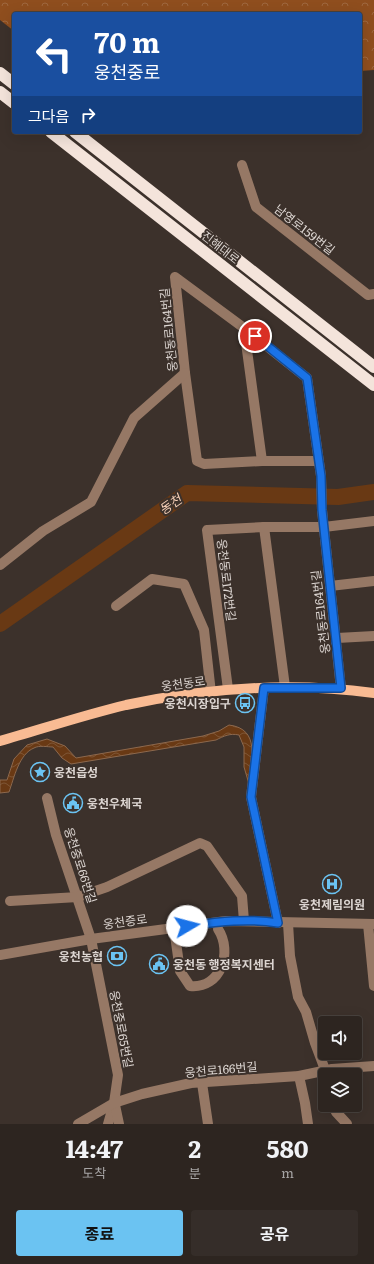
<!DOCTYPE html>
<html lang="ko">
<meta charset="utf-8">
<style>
body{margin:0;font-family:Literata,"Noto Sans KR",serif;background:#352d29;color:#f1f3f6;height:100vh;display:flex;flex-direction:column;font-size:15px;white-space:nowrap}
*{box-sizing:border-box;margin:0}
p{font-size:13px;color:#a7a5a5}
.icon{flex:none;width:22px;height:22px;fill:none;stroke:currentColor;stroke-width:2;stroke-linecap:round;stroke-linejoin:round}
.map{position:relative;height:1124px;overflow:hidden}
.details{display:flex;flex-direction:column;background:#2d2520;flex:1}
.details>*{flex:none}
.hud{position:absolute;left:12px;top:12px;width:350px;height:122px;border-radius:4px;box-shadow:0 4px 16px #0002,0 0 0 1px #48423e;background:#1a4fa0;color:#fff;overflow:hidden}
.controls{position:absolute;left:318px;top:1016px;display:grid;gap:8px}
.controls a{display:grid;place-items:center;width:44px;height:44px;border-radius:4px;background:#2d2520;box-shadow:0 4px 16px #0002,0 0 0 1px #48423e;font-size:20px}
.pin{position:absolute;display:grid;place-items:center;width:34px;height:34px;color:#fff;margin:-17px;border:2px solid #fff;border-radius:50%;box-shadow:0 1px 4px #0007}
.me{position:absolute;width:44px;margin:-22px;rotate:82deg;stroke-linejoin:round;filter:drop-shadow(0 0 3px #0008)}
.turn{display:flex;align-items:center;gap:14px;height:84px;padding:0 16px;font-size:18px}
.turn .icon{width:52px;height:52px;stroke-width:2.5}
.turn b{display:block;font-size:28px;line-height:34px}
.then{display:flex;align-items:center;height:38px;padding:0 16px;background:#0003;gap:8px;font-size:15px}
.eta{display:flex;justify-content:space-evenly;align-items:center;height:68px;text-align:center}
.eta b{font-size:24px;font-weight:700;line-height:28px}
.primary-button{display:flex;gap:8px;margin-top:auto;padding:8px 16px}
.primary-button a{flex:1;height:46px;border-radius:4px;background:#6bc3f2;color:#111;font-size:16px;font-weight:700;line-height:46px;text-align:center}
.primary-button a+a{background:#352d29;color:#f1f3f6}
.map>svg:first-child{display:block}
</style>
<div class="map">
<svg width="374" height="1124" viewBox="0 0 374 1124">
<defs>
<pattern id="forest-crowns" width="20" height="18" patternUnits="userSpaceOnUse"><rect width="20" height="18" fill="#8f4e1e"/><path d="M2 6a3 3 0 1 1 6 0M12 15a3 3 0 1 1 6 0" fill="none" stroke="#9e673e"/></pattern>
<pattern id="water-waves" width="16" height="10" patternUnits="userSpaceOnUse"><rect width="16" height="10" fill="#693914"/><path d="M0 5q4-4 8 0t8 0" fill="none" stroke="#7e5535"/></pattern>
</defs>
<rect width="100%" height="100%" fill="#3c312b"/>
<path fill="url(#forest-crowns)" d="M0,0H374V70L360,71V14H14V31L0,20Z"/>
<path fill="url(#water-waves)" stroke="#8c684d" d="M229,725C261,729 251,760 249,784L244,767V747L239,735C230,733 224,736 216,740L71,764L62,758L53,747C48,747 39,745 34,748C19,754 14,778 9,792L0,793V780H7L14,759L27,745L47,739L65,746L76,758L203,736L219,731Z"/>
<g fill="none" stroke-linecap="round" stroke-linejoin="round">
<path stroke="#693914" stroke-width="16" d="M0,624L187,493L338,497L374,492"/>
<g stroke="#967865" stroke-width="10">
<path d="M242,165L256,207L368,295L374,294"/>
<path d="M244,328L262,461"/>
<path d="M318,461H262L204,464L197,461L185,373L175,277L244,328L307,378L321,476L322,510L341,689"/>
<path d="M264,527L285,687"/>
<path d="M0,565L43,531L91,502L134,418L185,373"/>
<path d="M330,586L374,581"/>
<path d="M116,606L152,579L184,584L204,630L211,693"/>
<path d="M337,638L374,636"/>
<path d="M264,688L251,797L278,923"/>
<path d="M228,689L207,530L264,527H324L374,521"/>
<path d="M47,798L56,835L91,939L118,1075L114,1103L108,1124"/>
<path d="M10,901L78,897L107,887L200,843L207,846L242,896L244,921"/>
<path d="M288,923L290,956L298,997L306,1012L315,1043L327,1075"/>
<path d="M368,924L374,986"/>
<path d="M174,928L180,971L190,986C221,989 233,952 218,929"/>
<path d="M0,955L91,939L226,921L374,924"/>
<path d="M299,1076L305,1103L308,1124"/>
<path d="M202,1083L208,1124"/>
<path d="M115,1105L119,1124"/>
<path d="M333,1105L336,1112L347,1124"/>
<path d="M78,1124L114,1103L142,1094L191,1083L299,1076L332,1069L374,1066"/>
</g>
<path stroke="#f9bb93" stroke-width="10" d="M0,741C42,729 84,715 126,705C207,688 292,682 374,693"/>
<g stroke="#f4e4db" stroke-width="12">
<path d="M0,73L14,84"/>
<path d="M0,92L14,103"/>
<path d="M51,132L374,385"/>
<path d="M75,132L374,367"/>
</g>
</g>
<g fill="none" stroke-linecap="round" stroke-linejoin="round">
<defs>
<path id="route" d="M187,926C218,922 248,918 278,923L251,797L264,688H341L322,510L321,476L307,378L255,336"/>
</defs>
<use href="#route" stroke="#114b97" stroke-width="10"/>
<use href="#route" stroke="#1a73e8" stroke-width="7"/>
</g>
<defs>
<symbol id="bus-ring" viewBox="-11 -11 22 22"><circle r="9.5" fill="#3c312b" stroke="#6bc3f2" stroke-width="1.5"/><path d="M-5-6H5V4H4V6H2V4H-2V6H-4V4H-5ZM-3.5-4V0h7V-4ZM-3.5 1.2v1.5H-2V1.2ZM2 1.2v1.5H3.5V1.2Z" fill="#6bc3f2"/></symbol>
<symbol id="sight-ring" viewBox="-11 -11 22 22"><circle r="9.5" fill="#3c312b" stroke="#6bc3f2" stroke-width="1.5"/><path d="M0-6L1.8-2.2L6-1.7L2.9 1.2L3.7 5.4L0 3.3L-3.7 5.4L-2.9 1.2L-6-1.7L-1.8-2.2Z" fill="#6bc3f2"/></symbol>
<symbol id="civic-ring" viewBox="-11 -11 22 22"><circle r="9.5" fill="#3c312b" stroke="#6bc3f2" stroke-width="1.5"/><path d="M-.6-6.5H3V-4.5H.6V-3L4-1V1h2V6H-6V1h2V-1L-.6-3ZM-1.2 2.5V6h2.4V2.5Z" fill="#6bc3f2"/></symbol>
<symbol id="hospital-ring" viewBox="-11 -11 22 22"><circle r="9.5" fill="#3c312b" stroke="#6bc3f2" stroke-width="1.5"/><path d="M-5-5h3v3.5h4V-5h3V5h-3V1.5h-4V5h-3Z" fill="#6bc3f2"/></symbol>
<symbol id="bank-ring" viewBox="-11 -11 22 22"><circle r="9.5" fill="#3c312b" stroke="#6bc3f2" stroke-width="1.5"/><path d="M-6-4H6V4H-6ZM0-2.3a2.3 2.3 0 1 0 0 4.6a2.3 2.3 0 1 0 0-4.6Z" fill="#6bc3f2"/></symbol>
</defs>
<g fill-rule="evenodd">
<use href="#bus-ring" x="234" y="692" width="22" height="22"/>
<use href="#sight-ring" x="29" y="761" width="22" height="22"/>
<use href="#civic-ring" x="62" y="792" width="22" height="22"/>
<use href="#hospital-ring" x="321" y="873" width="22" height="22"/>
<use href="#bank-ring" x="106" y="945" width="22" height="22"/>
<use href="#civic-ring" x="148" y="953" width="22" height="22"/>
</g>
<g text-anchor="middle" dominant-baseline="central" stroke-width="4" stroke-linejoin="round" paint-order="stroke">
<g font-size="12" fill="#dcd5d1" stroke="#3c312b">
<text transform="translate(305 229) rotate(38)">남영로159번길</text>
<text transform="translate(221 247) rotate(38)">진해대로</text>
<text transform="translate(168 330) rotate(-96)">웅천동로164번길</text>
<text transform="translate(227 580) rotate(83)">웅천동로172번길</text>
<text transform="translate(320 612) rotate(-97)">웅천동로164번길</text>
<text transform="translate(183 683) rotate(-8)">웅천동로</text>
<text transform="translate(81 865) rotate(72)">웅천중로66번길</text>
<text transform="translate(125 921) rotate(-8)">웅천중로</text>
<text transform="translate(122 1029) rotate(79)">웅천중로65번길</text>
<text transform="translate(221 1069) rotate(-5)">웅천로166번길</text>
</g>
<g font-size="12" font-weight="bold" fill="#dcd5d1" stroke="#3c312b" text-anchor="start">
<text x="231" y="703" text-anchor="end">웅천시장입구</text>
<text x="54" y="772">웅천읍성</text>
<text x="87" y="803">웅천우체국</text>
<text x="332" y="904" text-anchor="middle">웅천제림의원</text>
<text x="103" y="956" text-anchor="end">웅천농협</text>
<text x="173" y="964">웅천동 행정복지센터</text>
</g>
<g font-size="13" font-style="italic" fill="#f3cdb5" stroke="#3c312b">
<text transform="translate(170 504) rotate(-35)">동천</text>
</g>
</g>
</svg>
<div class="controls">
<a><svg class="icon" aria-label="sound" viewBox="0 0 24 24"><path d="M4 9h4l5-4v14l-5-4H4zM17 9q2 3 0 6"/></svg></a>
<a><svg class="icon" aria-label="layers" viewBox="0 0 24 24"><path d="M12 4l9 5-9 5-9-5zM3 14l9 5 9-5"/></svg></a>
</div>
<div class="pin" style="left:255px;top:336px;background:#d93025"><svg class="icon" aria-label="arrive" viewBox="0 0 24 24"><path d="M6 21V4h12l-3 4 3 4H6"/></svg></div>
<svg class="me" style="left:187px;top:926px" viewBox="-20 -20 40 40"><circle r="19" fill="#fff"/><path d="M0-13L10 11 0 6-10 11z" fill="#1a73e8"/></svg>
<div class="hud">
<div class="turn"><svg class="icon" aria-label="left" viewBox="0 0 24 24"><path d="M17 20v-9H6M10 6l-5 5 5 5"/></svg><div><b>70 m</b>웅천중로</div></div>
<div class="then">그다음<svg class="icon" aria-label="right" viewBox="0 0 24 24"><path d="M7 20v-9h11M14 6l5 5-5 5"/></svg></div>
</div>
</div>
<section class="details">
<div class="eta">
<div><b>14:47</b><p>도착</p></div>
<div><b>2</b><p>분</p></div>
<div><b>580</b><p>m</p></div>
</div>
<div class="primary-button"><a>종료</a><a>공유</a></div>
</section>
